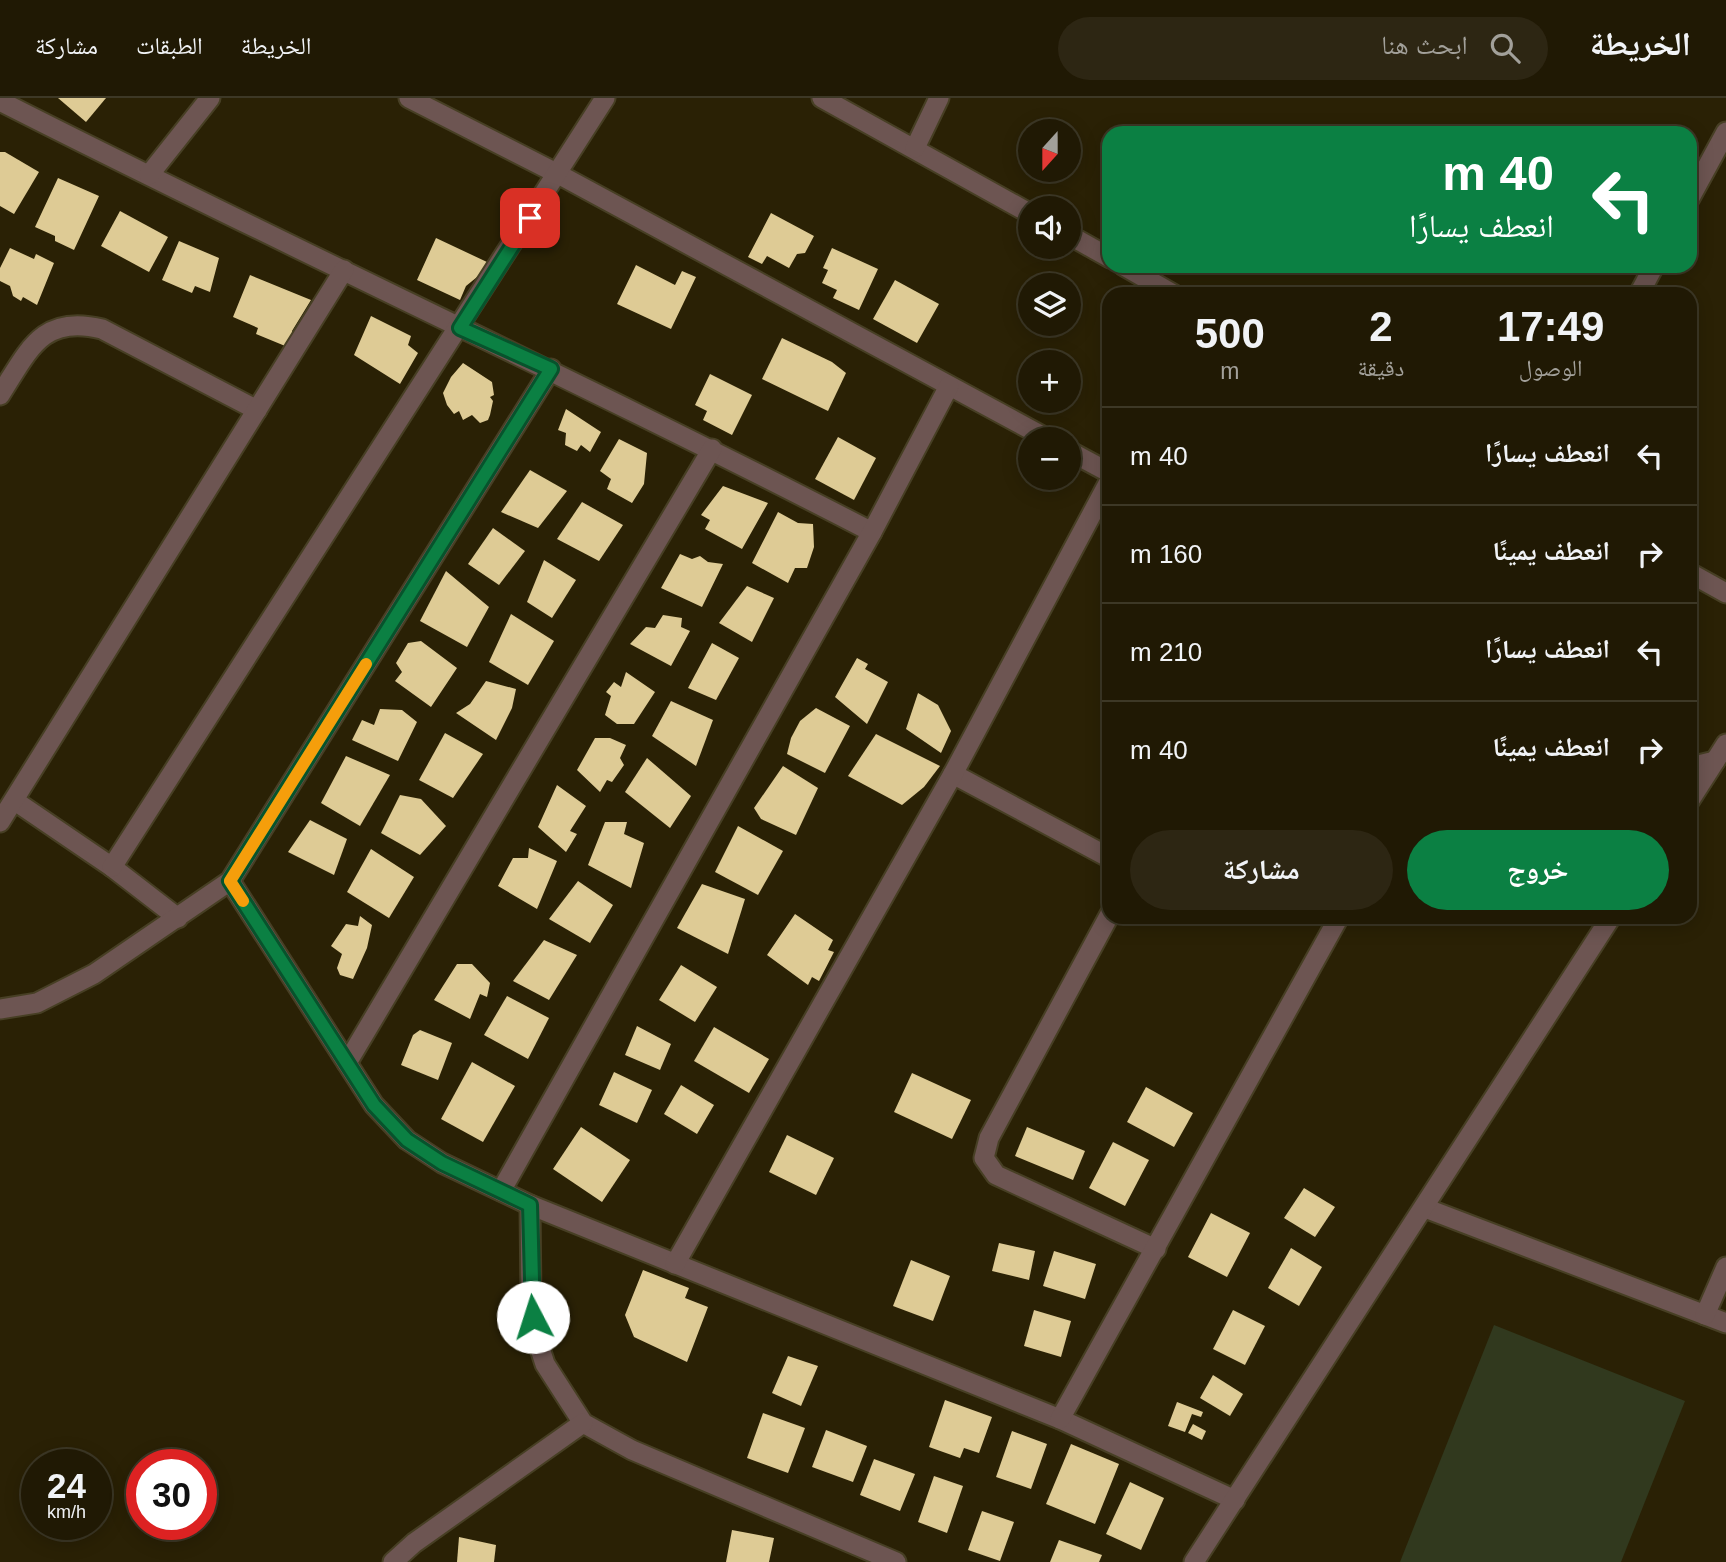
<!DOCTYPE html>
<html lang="ar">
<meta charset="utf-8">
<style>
body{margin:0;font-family:Arial,"Noto Naskh Arabic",sans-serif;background:#2d2613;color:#f1f3f6;direction:rtl;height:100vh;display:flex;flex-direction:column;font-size:26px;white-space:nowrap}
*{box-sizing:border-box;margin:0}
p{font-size:23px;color:#a2a09a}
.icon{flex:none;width:38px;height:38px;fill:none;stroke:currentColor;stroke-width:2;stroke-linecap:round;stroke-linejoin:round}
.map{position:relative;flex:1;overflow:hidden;direction:ltr}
.details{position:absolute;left:1102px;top:189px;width:595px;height:637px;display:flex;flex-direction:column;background:#201904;border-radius:21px;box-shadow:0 4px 18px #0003,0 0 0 2px #3d3826;direction:rtl}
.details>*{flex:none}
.banner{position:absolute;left:1102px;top:28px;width:595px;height:147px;border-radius:21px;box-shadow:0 4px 18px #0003,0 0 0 2px #3d3826;direction:rtl;background:#0b8043;color:#fff;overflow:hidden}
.needle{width:46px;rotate:201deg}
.controls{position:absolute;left:1018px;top:21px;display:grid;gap:14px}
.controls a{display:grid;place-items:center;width:63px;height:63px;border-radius:50%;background:#201904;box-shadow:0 4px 18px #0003,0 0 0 2px #3d3826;font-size:35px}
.speed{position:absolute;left:21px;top:1351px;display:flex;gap:14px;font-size:35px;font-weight:700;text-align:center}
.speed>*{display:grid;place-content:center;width:91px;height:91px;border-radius:50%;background:#201904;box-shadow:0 4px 18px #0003,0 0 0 2px #3d3826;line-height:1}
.speed small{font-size:18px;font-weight:400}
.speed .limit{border:10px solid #d22;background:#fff;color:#111}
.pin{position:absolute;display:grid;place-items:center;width:60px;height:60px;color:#fff;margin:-30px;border-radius:14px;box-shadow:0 4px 10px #0006}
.me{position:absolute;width:77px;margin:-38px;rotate:355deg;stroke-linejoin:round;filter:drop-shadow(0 0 5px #0008)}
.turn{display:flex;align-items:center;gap:24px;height:147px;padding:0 28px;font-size:32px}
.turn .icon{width:91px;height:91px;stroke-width:2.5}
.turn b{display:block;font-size:49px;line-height:60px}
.eta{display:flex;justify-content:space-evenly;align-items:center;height:119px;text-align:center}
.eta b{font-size:42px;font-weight:700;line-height:49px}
.primary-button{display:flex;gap:14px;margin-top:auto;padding:14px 28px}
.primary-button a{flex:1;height:80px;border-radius:42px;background:#0b8043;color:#fff;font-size:28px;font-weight:700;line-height:80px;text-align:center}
.primary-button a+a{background:#2d2613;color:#f1f3f6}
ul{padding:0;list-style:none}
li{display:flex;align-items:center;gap:21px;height:98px;padding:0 28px;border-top:2px solid #3d3826}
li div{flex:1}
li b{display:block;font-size:26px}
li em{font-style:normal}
header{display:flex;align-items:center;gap:42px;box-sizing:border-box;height:98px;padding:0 35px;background:#201904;border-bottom:2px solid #3d3826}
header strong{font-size:33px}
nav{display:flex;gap:38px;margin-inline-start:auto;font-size:24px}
.search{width:490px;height:63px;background:#2d2613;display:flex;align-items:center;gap:18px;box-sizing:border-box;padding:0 24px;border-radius:38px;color:#a2a09a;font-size:26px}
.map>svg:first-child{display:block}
</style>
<header>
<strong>الخريطة</strong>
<div class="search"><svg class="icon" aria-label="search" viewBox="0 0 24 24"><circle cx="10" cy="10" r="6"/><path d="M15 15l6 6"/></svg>ابحث هنا</div>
<nav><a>الخريطة</a><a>الطبقات</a><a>مشاركة</a></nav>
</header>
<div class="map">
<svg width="1726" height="1464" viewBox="0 0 1726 1464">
<rect width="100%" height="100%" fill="#2a2105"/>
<path fill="#31391e" d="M1494,1227L1685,1303L1621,1464H1400Z"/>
<g fill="#decb95">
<path d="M58,0H106L86,24Z"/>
<path d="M0,54H5L39,74L14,116L0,108Z"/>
<path d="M58,80L99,98L74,152L55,143V138L35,129Z"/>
<path d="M120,113L168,139L149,174L101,148Z"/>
<path d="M771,115L814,138L805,155L797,156L789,170L767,158L762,166L748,159Z"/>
<path d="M436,140L487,164L482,175L466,188L460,202L417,182Z"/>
<path d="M179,143L219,160L210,194L195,188L192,195L162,182Z"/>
<path d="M10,150L34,161L36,156L54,165L37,207L23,199L21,203L13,198L10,188L0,183V170Z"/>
<path d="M832,150L878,171L859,212L833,200L837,192L822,185L828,172L823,170Z"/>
<path d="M636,167L675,187L682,173L696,179L671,231L617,206Z"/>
<path d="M250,177L311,202L292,233L294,242L290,250L256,236L258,230L233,219Z"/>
<path d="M895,182L939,206L917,245L873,221Z"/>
<path d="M371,218L411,238L408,247L418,255L400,286L354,257Z"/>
<path d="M782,240L832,264L846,275L828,313L762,281Z"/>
<path d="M463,265L492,284L494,297L490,299L493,303L490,317L488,322L480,325L472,317L463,322L459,313L454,316L447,307L443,295L451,279Z"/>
<path d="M710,276L752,297L732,337L703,322L707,313L695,307Z"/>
<path d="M566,311L601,334L590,354L581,347L577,353L565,347L566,335L558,332Z"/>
<path d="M838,339L876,360L854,402L815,381Z"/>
<path d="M619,341L647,355L644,386L632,405L607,391L611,381L600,373Z"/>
<path d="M530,372L567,393L538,430L501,414Z"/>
<path d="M723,388L768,405L742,451L705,431L710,422L701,417Z"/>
<path d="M582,404L623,427L599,463L557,441Z"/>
<path d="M778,414L798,425L813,426L814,449L807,470H795L788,485L752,465Z"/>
<path d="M493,430L525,453L499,487L468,466Z"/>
<path d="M680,456L692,461L700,458L708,464L723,466L702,509L661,490Z"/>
<path d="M544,462L576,482L552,520L527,504Z"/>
<path d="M446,473L489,509L467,549L420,523Z"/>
<path d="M747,488L774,500L752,544L719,525Z"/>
<path d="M511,516L554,543L528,587L489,564Z"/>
<path d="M663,517L682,520L681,529L690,533L671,568L630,546L646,529L655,530Z"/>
<path d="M421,543L457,570L431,609L395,583L402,574L396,565L408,545Z"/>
<path d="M712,545L739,560L716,602L688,590Z"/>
<path d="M857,560L868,566L865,571L888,584L867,626L835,599Z"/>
<path d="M626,574L655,594L634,626H617L605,617L611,598L606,594L614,584L621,589Z"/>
<path d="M486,583L516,591L512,610L496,642L456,615L470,606Z"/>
<path d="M918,595L938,607L951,633L941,655L906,631Z"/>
<path d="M671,603L713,622L696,668L652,638Z"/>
<path d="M816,610L850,628L825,675L787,656L791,640L800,623Z"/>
<path d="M380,611L402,612L417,624L398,663L352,642L362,622L374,627Z"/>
<path d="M445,635L483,656L453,700L419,682Z"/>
<path d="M876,636L940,668L924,689L902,707L848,678Z"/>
<path d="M595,640H610L626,647L620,660L624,667L612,684L607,682L600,694L577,672Z"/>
<path d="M346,658L390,677L360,728L321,705Z"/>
<path d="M647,660L691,698L670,730L625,694Z"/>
<path d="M783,668L818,690L796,737L761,721L754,710Z"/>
<path d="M557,687L586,708L570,733L577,736L566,754L538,729Z"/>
<path d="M400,697L421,701L446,728L420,757L381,735Z"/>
<path d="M310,722L347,741L334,777L288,754Z"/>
<path d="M605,724H627L624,736L644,745L631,790L588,767Z"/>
<path d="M738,728L783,753L758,797L715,774Z"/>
<path d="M529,750L557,763L537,811L498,788L513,760H528Z"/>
<path d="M371,751L414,779L389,820L347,794Z"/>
<path d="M578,783L613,807L590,845L549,821Z"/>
<path d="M702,786L745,801L728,856L677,830Z"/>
<path d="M795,816L833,842L828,852L834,854L819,883L812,879L808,887L767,857Z"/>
<path d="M360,818L372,827L367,850L353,881L340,877L337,870L342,856L331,848L346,826L358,828Z"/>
<path d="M544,842L577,857L549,902L513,883Z"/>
<path d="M457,866H472L490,885L487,899L480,896L470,921L434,902Z"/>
<path d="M681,867L717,889L695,924L659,902Z"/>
<path d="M507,898L549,920L528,961L484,937Z"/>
<path d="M637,928L671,946L660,972L625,957Z"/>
<path d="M714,929L769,961L749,995L694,963Z"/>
<path d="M420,932L452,945L438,982L401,967L413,937Z"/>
<path d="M472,964L515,988L483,1044L441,1021Z"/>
<path d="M614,974L652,992L637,1025L599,1007Z"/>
<path d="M912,975L971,1002L952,1041L894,1014Z"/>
<path d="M681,987L714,1007L697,1036L664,1016Z"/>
<path d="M1146,989L1193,1015L1174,1049L1127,1024Z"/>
<path d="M581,1029L630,1062L602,1104L553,1071Z"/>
<path d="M1027,1029L1085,1053L1073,1082L1015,1058Z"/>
<path d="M787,1037L834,1060L816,1097L769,1074Z"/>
<path d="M1113,1044L1149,1062L1125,1108L1089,1090Z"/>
<path d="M1304,1090L1335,1109L1315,1139L1284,1120Z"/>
<path d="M1211,1115L1250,1135L1227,1179L1188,1159Z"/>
<path d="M999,1145L1035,1153L1029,1182L992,1173Z"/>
<path d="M1291,1150L1322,1169L1299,1208L1268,1190Z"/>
<path d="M1054,1153L1096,1166L1085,1201L1043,1188Z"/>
<path d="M911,1162L950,1178L933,1223L893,1208Z"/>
<path d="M643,1172L689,1190L685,1200L708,1209L687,1264L634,1239L625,1217Z"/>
<path d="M1034,1212L1071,1223L1061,1259L1024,1248Z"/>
<path d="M1233,1212L1265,1228L1245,1267L1213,1251Z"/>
<path d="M788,1258L818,1268L801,1308L772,1295Z"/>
<path d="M1213,1277L1243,1296L1230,1318L1200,1300Z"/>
<path d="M945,1302L992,1319L979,1355L964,1350L960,1360L929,1349Z"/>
<path d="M1177,1304L1203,1314L1201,1319L1192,1316L1185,1334L1168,1328Z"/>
<path d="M763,1315L805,1330L788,1375L747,1360Z"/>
<path d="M1193,1326L1206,1333L1202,1342L1188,1335Z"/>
<path d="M826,1332L867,1348L853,1384L812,1369Z"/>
<path d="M1012,1333L1047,1346L1031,1391L996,1379Z"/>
<path d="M1071,1346L1119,1366L1095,1426L1046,1406Z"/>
<path d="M874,1361L915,1376L900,1413L860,1397Z"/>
<path d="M934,1378L963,1388L947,1435L918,1424Z"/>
<path d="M1130,1384L1164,1400L1141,1452L1106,1436Z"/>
<path d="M982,1413L1014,1424L1000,1463L968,1452Z"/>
<path d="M732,1432L774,1440L769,1464H726Z"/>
<path d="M459,1439L496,1447L494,1464H457Z"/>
<path d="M1059,1442L1102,1457L1099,1464H1050Z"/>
</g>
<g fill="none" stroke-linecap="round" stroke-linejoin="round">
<defs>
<g id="minor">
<path d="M409,0L558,76L1048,341"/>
<path d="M822,0L1031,116"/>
<path d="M0,3C289,150 584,285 872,434"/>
<path d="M915,50L939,0"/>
<path d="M149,77L210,0"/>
<path d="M1690,100L1726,34"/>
<path d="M1069,137L1110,160"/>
<path d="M1124,168L1173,196"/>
<path d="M1639,196L1654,168"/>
<path d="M0,297C29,252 42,216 102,231L257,312"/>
<path d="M1069,353L1110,375"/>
<path d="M1690,475L1726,495"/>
<path d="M1690,669L1715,663"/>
<path d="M953,676L1110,760"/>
<path d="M1690,702L1726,646"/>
<path d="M15,703L112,769L178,820"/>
<path d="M0,724L344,172"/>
<path d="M112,769L605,0"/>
<path d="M230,783L374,1007L407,1042L442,1065L530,1107L1060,1321L1235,1402"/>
<path d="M1110,816L989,1040L984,1060L996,1077L1156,1151"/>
<path d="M0,911L37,905L94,876L230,783L551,271"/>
<path d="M347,965L712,351"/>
<path d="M501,1093L872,434L949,288"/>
<path d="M530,1107L531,1204L535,1235L545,1266L583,1325L632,1352L896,1464"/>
<path d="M1425,1110L1726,1225"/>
<path d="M675,1166L953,676L1110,382"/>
<path d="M1705,1217L1726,1169"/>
<path d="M1060,1321L1339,819"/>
<path d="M393,1464L414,1445L583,1325"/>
<path d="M1194,1464L1611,819"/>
</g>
</defs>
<use href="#minor" stroke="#473f24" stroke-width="23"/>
<use href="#minor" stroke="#6d5552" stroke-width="19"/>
</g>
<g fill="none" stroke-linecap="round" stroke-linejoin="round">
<defs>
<path id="route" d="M530,120L460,230L551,271L230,783L374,1007L407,1042L442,1065L530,1107L533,1219"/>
</defs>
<use href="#route" stroke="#07532c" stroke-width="18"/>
<use href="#route" stroke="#0b8043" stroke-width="12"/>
<path stroke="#f59e0b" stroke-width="12" d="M243,803L230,783L366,566"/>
</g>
</svg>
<div class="controls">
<a><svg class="needle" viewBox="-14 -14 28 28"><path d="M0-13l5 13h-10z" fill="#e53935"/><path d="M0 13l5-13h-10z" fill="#a2a09a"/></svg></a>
<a><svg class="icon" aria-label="sound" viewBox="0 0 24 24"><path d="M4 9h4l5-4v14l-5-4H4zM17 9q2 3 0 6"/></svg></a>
<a><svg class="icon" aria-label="layers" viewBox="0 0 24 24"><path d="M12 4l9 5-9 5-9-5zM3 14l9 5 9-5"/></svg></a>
<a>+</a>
<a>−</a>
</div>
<div class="speed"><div>24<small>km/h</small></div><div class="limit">30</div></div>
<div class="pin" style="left:530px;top:120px;background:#d93025"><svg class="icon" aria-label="arrive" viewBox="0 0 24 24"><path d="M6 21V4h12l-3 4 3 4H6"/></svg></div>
<svg class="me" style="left:533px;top:1219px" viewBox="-20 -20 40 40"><circle r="19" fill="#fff"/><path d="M0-13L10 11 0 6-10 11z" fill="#0b8043"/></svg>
<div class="banner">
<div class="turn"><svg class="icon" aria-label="left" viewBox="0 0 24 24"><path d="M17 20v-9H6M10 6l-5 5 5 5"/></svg><div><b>40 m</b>انعطف يسارًا</div></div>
</div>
<section class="details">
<div class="eta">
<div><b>17:49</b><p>الوصول</p></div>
<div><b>2</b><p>دقيقة</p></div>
<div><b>500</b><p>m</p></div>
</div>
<ul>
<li><svg class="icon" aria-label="left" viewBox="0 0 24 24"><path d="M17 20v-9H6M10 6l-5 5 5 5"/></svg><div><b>انعطف يسارًا</b></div><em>40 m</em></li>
<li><svg class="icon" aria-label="right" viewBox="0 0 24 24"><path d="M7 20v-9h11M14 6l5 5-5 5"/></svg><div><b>انعطف يمينًا</b></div><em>160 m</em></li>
<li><svg class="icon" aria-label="left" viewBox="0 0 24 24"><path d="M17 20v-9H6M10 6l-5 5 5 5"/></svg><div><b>انعطف يسارًا</b></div><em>210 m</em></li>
<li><svg class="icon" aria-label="right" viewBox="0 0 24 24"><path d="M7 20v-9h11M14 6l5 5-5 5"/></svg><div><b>انعطف يمينًا</b></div><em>40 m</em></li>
</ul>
<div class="primary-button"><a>خروج</a><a>مشاركة</a></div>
</section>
</div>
